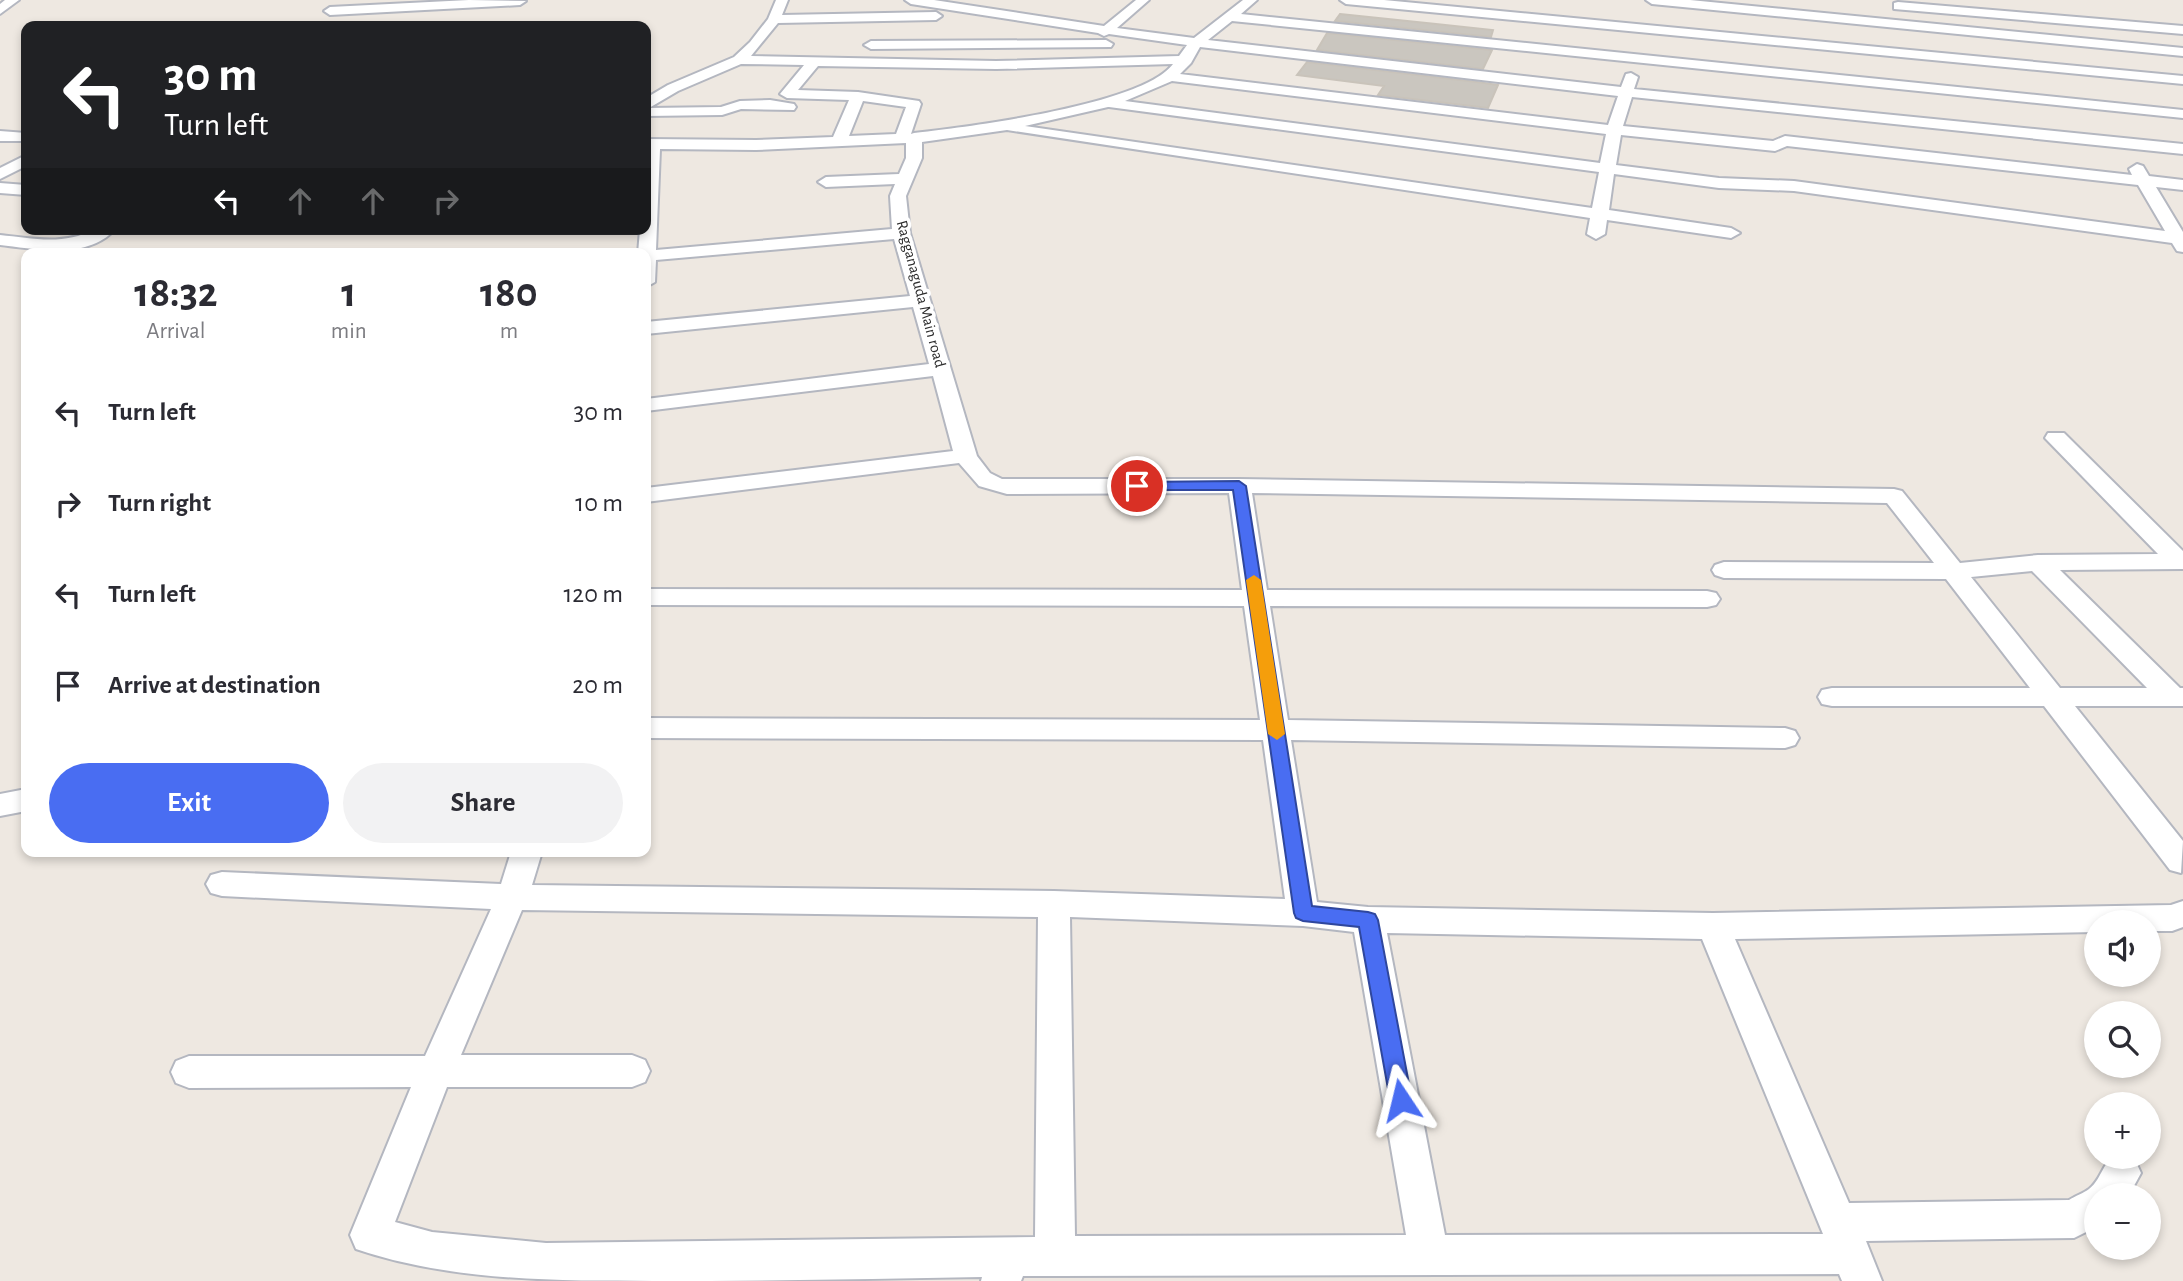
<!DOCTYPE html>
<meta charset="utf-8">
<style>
body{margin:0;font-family:"Alegreya Sans",sans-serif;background:#f2f2f3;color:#2b2b33;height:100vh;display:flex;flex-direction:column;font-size:26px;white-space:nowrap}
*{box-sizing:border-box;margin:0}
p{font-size:23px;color:#7c7c81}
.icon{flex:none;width:38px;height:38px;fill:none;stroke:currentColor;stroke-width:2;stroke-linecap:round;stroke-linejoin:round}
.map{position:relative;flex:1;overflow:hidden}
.side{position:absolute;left:21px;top:248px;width:630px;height:609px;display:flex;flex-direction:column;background:#fff;border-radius:14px;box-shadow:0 4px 10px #0003}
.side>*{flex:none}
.top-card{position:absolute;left:21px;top:21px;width:630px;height:214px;border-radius:14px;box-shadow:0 4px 10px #0003;background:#202124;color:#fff;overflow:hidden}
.fabs{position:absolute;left:2084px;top:910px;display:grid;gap:14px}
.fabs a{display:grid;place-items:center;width:77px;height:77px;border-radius:50%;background:#fff;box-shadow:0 4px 10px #0003;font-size:35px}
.pin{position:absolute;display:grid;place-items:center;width:60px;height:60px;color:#fff;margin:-30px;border:4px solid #fff;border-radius:50%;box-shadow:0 2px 7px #0007}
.me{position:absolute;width:77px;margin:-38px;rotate:350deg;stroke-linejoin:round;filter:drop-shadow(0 0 5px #0008)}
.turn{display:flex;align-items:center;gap:24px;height:147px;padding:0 28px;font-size:32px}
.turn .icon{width:91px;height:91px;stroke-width:2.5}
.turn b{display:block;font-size:49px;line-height:60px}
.lanes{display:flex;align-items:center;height:66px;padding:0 28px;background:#0003;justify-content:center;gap:35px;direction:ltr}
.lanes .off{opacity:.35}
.eta{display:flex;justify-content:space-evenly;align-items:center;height:119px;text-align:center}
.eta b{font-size:42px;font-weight:700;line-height:49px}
.action{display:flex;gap:14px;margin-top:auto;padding:14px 28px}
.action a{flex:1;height:80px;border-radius:42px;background:#496df2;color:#fff;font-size:28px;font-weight:700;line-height:80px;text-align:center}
.action a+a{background:#f2f2f3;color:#2b2b33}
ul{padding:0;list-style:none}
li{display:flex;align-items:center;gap:21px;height:91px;padding:0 28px}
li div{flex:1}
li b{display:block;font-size:26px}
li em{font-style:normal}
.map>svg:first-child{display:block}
</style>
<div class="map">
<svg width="2183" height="1281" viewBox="0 0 2183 1281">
<rect width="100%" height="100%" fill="#eee8e1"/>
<g fill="#cac6bf" stroke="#c9c3ba" stroke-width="2">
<path d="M1340,14L1436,24L1493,30L1491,37L1335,21Z"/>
<path d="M1327,33L1492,50L1483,69L1317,50Z"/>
<path d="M1307,62L1477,82L1498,85L1488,108L1378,95L1384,86L1297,75Z"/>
</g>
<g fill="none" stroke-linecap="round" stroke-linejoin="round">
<defs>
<g id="street">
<path d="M5,0H19L0,14V4Z"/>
<path d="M469,0L526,1L520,5L330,15L324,11L330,7Z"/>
<path d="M776,0H788L782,15L936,12L942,16L936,20L778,23L751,56L996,61L1179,56L1187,45L1109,34L1104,36L1098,33L911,4L905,0H934L1104,26L1136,0H1149L1117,28L1194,38L1243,0H1257L1241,14L2183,110V118L1232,21L1208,40L1621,87L1626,74L1631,73L1638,77L1634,89L2183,144V154L1632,97L1623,126L1773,141L1785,136L2132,175L2129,169L2137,164L2143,166L2149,176L2183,180V190L2156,187L2183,232V252L2177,251L2172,243L1794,191L1719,188L1614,174L1609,210L1731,228L1740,233L1731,238L1607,220L1605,234L1596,239L1587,234L1590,218L1007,130L922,142V158L906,196L910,233L977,456L990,473L1002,479H1239L1894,489L1902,491L1960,563L2038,555L2158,554L2045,438L2048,433H2064L2183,551V569L2060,570L2180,688H2183V706H2075L2183,841L2181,873L2170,870L2044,706H1832L1822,704L1818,697L1822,690L1832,688H2030L1946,579L1724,578L1715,575L1712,570L1715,565L1724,562L1934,563L1887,503L1252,493L1267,590L1707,591L1716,593L1720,599L1716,605L1707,607L1270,606L1288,720L1785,728L1795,731L1799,738L1795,745L1785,748L1291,740L1317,902L1368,907L1713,913L2171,905L2183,901V927L2172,931H2149V922H2096V932L1735,939L1849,1203L2069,1200C2075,1196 2084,1193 2089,1189C2107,1175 2101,1147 2135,1160L2141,1173L2129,1195H2096V1227L2074,1238L1866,1241L1882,1281H1842L1839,1274L1055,1276H1023L1021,1281H981L982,1277C873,1279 763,1281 654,1281C555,1281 450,1281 356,1249L350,1235L411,1087L189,1088L176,1083L171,1072L176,1061L189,1056H425L491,909L222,896L211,893L206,884L211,875L222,872L501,884L511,852H542L532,885L1054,891L1285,899L1263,740L646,738V718L1260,720L1244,606L646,605V589L1242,590L1229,493L1007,494L979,486L959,463L646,502V488L953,451L933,376L646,411V399L929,364L913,307L646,334V322L910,296L894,239L656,260L655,282L646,287V254H638L640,229H646V139L756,140L833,137L849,100L787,98L780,94L804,65L741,64L678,91L649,108L721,107L740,101L770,100L794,104L796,107L794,110L741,109L722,115L646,116V98L668,85L734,57L750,42L768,19ZM1200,47L1618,96L1608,125L1180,74L1191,63ZM1173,64C1143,105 967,127 914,133L911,134L921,104L919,101L858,92L798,90L818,66L996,69ZM1172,81L1606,134L1600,163L1125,101ZM863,101L906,107L896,134L849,136ZM1108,107H1109L1599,172L1592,208L1025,126ZM1621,135L1775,151L1787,146L2138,185L2165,231L1794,181L1719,178L1616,165ZM906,143V158L899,174L826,177L818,182L826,187L895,184L890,196L892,229L656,250L660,149L756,150ZM2032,571L2147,688H2060L1971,577ZM522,910L1038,917L1035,1237L546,1243L432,1232L395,1222L447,1087H632L645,1082L650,1071L645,1060L632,1055H461ZM1070,917L1303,926L1354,932L1406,1235L1075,1236ZM1387,933L1702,939L1823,1234L1445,1235Z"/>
<path d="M1340,0H1384L2183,76V84L1346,4Z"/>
<path d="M1646,0H1690L2183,48V56L1652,4Z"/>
<path d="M1898,2L2183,26V34L1894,9V3Z"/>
<path d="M1106,40L1113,44L1111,47L871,49L864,45L871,41Z"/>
<path d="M0,131L26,133V141H0Z"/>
<path d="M26,155V166L0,179V168Z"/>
<path d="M0,183L26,185V195L0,193Z"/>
<path d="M94,229H115C89,260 35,249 0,245V235C31,238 65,246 94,229Z"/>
<path d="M26,789V811L0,816V794Z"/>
</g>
</defs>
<use href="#street" stroke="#b4b7c0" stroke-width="4"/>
<use href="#street" fill="#fff" fill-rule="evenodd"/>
</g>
<path fill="#496df2" stroke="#2f479d" stroke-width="2" d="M1239,481L1246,486L1312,906L1368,912L1375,914L1378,920L1412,1100L1409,1107L1401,1110L1393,1107L1390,1100L1359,927L1303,921L1296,918L1294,913L1233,490H1137L1130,486L1137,482Z"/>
<path fill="#f59e0b" d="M1254,575L1261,580L1285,734L1277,740L1268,734L1246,580Z"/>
<g text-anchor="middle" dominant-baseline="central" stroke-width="7" stroke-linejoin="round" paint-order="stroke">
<g font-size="16" fill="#2d2d2d" stroke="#fff">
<text transform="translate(921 294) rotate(75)">Ragganaguda Main road</text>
</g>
</g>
</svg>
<div class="fabs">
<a><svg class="icon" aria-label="sound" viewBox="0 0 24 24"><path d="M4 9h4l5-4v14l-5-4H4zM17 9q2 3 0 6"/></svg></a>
<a><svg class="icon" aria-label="search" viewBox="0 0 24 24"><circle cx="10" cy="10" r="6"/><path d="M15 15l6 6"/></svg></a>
<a>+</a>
<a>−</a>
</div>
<div class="pin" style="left:1137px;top:486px;background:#d93025"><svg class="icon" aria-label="arrive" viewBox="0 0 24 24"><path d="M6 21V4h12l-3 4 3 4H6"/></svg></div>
<svg class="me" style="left:1401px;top:1100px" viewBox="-20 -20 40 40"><path d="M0-17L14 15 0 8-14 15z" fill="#496df2" stroke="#fff" stroke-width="4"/></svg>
<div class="top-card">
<div class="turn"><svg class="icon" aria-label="left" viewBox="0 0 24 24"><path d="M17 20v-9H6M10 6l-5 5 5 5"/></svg><div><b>30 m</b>Turn left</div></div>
<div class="lanes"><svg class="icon" aria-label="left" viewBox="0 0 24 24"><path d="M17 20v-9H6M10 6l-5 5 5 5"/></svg><svg class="icon off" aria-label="ahead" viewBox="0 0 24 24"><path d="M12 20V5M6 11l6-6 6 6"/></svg><svg class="icon off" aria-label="ahead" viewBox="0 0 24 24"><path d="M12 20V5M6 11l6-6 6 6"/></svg><svg class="icon off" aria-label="right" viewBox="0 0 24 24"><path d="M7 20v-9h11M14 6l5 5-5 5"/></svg></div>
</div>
<section class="side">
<div class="eta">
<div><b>18:32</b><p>Arrival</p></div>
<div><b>1</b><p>min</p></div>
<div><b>180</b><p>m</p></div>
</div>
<ul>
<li><svg class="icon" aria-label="left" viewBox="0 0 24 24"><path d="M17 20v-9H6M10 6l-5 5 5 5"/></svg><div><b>Turn left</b></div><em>30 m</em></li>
<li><svg class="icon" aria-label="right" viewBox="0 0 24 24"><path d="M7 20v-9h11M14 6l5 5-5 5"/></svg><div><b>Turn right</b></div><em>10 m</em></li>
<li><svg class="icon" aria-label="left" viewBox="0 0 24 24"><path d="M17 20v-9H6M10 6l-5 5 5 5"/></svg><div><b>Turn left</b></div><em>120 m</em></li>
<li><svg class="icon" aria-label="arrive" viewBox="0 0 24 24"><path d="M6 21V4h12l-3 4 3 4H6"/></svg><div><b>Arrive at destination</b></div><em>20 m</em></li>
</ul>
<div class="action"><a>Exit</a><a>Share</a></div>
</section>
</div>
